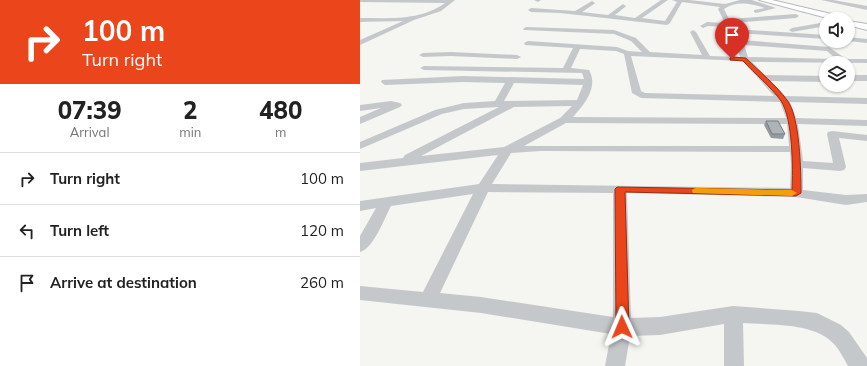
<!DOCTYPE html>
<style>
body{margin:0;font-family:Mulish,sans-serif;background:#f6f6f6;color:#222;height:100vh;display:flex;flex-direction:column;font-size:15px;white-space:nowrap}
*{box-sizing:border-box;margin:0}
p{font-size:13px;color:#767676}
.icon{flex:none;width:22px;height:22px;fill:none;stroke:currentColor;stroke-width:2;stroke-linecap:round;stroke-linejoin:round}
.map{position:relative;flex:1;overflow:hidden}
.drawer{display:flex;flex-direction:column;background:#fff;width:360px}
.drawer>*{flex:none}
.banner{background:#eb451c;color:#fff;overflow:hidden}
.fabs{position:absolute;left:459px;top:12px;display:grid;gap:8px}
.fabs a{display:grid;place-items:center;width:36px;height:36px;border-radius:50%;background:#fff;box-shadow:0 1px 3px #0004;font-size:20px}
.pin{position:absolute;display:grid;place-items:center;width:34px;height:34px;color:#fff;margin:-41px -17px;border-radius:50% 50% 50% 0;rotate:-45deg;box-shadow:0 0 4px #0007}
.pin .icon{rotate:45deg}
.me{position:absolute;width:44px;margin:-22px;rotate:359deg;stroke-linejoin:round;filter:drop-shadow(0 0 3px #0008)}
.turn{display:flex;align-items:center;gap:14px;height:84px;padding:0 16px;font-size:18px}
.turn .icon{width:52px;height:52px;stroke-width:2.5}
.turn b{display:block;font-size:28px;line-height:34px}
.eta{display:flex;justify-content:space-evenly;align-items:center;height:68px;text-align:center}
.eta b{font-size:24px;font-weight:800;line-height:28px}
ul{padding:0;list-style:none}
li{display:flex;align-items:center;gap:12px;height:52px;padding:0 16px;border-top:1px solid #e0e0e0}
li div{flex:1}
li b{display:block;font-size:15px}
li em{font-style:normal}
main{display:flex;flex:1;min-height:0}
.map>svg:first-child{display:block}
</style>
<main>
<section class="drawer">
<div class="banner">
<div class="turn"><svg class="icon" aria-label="right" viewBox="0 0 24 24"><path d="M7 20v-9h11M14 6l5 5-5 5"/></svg><div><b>100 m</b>Turn right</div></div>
</div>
<div class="eta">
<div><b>07:39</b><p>Arrival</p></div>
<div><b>2</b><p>min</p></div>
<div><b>480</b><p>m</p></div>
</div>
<ul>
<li><svg class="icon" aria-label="right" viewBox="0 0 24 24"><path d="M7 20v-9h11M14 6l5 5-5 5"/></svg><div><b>Turn right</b></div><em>100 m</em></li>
<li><svg class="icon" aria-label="left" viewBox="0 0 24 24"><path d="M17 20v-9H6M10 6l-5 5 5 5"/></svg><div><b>Turn left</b></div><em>120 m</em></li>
<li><svg class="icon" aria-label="arrive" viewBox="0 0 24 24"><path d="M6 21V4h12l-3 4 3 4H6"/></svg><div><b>Arrive at destination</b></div><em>260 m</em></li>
</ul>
</section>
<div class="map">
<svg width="507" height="366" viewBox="0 0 507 366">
<rect width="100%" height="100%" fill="#f5f5f1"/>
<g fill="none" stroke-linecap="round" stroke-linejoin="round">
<defs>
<g id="major">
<path d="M399,0H412L484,17L485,19H471Z"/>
<path d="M488,21L507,24V30L488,25Z"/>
</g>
</defs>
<use href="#major" stroke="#b5babd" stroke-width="2"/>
<g fill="#c5c8cb" fill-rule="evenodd">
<path d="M0,0H95L81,11L54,20L0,45V40L43,21L0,22V18C30,18 60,21 85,3L0,2Z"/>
<path d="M174,0H181L178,2Z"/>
<path d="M301,0H308L282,18L305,21L317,2L312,0H329L365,4L380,0H392L416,8L396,13L394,12V10L405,8C391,4 377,0 364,9L369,19L436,14L439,16L436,18L372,23L375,29L466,35V39L378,33L381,40L469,47L486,59H507V63L392,62L405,75L466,76V82L410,81L425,96L507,98V104L430,102L436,118L507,120V126L438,124L443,161L473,163L467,134L468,132L472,131L507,135V141L479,138L486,167L484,170L480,171L443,168V190L486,195L507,194V202L486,205L436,197L267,193L271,318L300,317L373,306L439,311L457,313L481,325L489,332L507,358V366H488C484,359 480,351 475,345C456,322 410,325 383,323L384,366H364V324L300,335L270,336L265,366H245L251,334L121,313L0,300V286L63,292L113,194L31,206C24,219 14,248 0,252V236L16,208L0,211V201L119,184L138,155L0,171V163L43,158L45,155L139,107L104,109L82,114L0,149V142L75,110L104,103L135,101L145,83L103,82L25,85L21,82L22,80L103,76L224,79L222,73L64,70L60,68L64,66L203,68L213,48L165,45L164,43L168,41L257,47L268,51L282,52L271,41L254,34L164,30L163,29L166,27L254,30L276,38L290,52L342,55L330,32L333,30L336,32L350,56L380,57L376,44L367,27L348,26L343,28L340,26L347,22L365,23L358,9L360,7L322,2L310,23L307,25L200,13L171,12L168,10L171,8L215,11L232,1L235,3L234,4L222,12L248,15L263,4L266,6L265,7L255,15L275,18ZM384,45L467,51L476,59L388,57ZM220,49L256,51L264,54L272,93L281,98L420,102L426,118L213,117C224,105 239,87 229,70L211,68ZM271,56L383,61L414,96L285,93L281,91ZM154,83L223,85L217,100L144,101ZM212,106L200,118L144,147L61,156L154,107ZM206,123L427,124L429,146H164ZM181,151L430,152L431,164L430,188L132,184L151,153ZM128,192L253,193V317L121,297L80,293Z"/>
<path d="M461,0H473L507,6V10Z"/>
<path d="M466,22V26L432,32L429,30L432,28Z"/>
<path d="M488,37L507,39V43L488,41Z"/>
<path d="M91,52L157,55L161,57L157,59L91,56L63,57L59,55L63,53Z"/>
<rect x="488" y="75" width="19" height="6"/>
<path d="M31,101L40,103L42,105L40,107L0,124V117L21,108L0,111V105Z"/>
</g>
<use href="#major" fill="#fff" fill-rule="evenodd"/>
</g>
<path fill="#949b9f" d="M406,121L425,134L423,139L411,138L404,125Z"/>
<path fill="#acb4b9" stroke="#787e82" d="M406,121H418L425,134H412Z"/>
<path fill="#eb451c" stroke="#992d12" d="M372,57L386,58C400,72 416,85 427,100C440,116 441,172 441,193L436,196L265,192L269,327L267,332L262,333L258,332L256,327L255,189L257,187L432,190C433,169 433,119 421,101C412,88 394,73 383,61L370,60V58Z"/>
<path fill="#f59e0b" d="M336,188L432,190L437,193L432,196L333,193L332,191L333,189Z"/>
</svg>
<div class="fabs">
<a><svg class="icon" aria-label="sound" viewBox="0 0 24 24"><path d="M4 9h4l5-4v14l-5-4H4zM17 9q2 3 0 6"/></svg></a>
<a><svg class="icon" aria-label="layers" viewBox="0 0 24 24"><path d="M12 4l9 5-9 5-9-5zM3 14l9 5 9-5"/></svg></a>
</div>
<div class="pin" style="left:372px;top:59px;background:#d93025"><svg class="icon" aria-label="arrive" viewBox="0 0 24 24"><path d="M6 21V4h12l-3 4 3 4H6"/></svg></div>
<svg class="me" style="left:262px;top:327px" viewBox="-20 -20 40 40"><path d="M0-17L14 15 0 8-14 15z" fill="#eb451c" stroke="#fff" stroke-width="4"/></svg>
</div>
</main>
